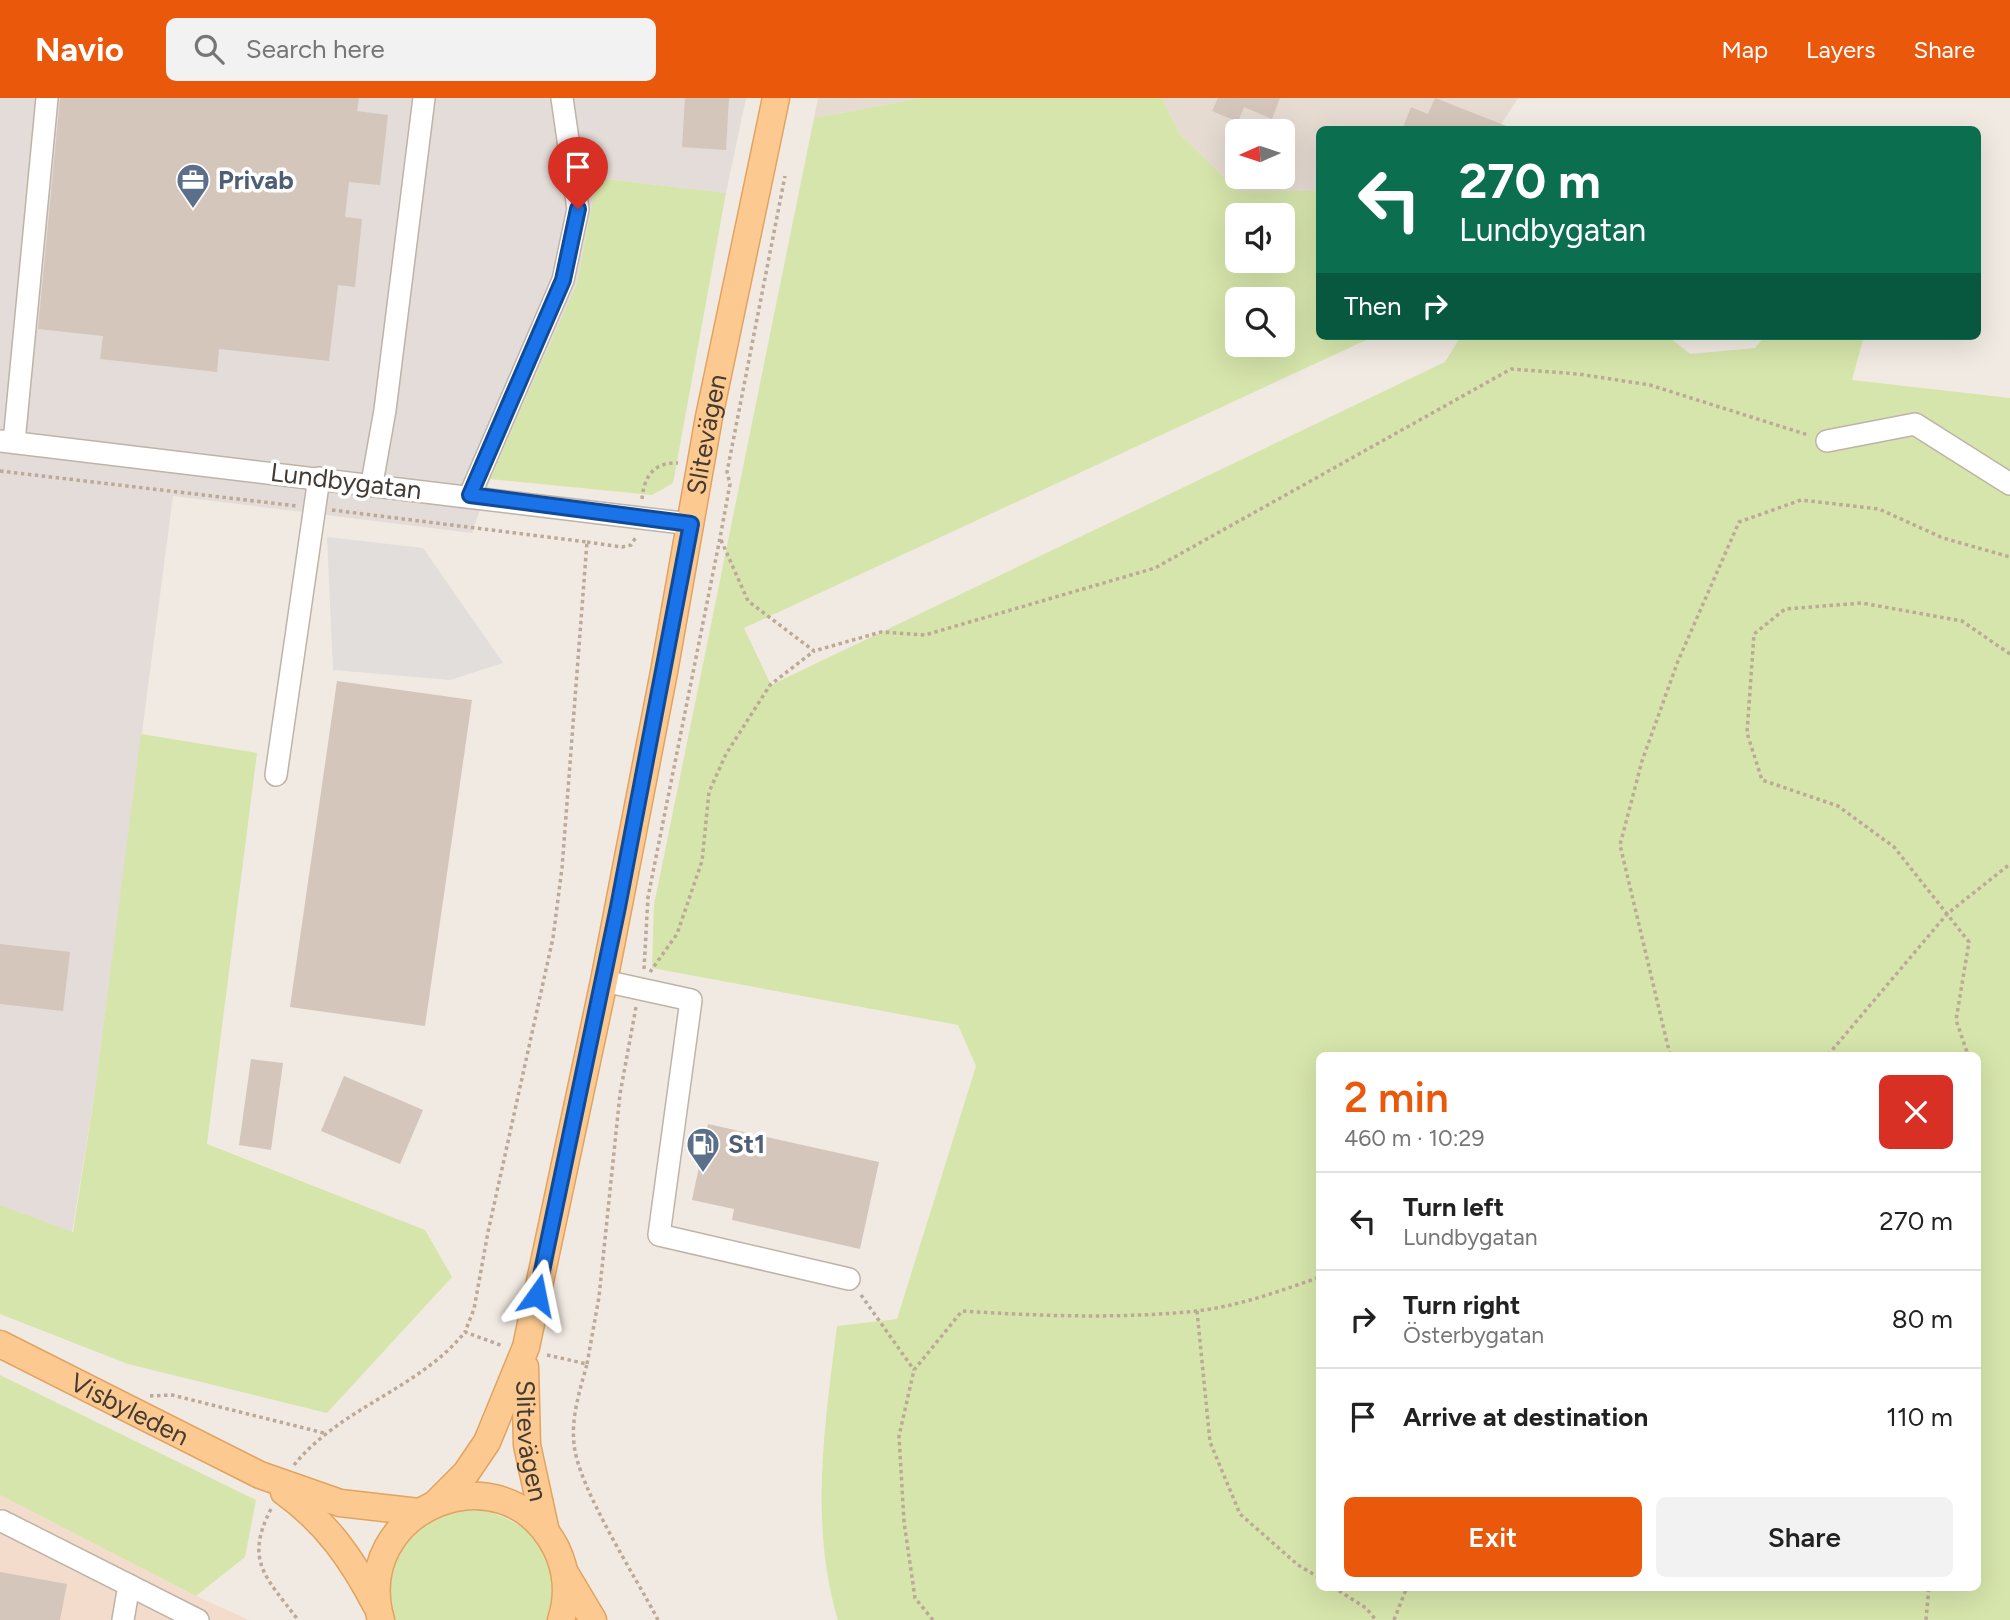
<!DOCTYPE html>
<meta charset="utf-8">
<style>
body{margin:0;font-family:Figtree,sans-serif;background:#f2f2f2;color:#222;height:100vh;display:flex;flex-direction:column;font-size:26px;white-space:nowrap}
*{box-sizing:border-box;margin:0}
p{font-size:23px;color:#767676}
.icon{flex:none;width:38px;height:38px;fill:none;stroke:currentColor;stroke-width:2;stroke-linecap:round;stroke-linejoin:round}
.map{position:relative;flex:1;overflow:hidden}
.panel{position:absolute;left:1316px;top:954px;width:665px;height:539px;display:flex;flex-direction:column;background:#fff;border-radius:10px;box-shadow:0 7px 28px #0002}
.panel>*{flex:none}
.guide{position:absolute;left:1316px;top:28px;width:665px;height:214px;border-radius:10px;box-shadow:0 7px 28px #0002;background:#0b6e4f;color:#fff;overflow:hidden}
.needle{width:46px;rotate:267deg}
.controls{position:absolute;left:1225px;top:21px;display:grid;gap:14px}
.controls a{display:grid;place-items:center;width:70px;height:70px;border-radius:10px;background:#fff;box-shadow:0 7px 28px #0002;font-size:35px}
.pin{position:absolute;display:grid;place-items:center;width:60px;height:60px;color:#fff;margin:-72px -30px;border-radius:50% 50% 50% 0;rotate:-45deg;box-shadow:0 0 7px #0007}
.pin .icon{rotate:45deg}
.me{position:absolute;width:77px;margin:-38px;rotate:12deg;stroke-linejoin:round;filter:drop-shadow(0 0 5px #0008)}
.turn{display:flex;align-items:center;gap:24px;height:147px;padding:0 28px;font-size:32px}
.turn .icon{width:91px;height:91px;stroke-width:2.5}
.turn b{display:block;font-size:49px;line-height:60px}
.then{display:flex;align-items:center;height:66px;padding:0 28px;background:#0003;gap:14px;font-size:26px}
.round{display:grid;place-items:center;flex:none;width:74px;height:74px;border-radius:10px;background:#f2f2f2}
.summary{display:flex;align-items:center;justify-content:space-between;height:119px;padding:0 28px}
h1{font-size:42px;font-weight:600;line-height:52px;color:#ea580c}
.action{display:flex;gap:14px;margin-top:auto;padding:14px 28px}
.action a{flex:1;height:80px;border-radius:10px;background:#ea580c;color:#fff;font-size:28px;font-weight:600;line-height:80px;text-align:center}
.action a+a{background:#f2f2f2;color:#222}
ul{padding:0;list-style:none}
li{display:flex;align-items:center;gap:21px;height:98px;padding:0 28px;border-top:2px solid #e0e0e0}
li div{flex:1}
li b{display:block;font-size:26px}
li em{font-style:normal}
header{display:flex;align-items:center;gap:42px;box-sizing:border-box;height:98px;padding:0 35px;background:#ea580c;color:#fff}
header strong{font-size:33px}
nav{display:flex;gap:38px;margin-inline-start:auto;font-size:24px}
.search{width:490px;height:63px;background:#f2f2f2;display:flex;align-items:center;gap:18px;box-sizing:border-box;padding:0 24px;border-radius:10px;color:#767676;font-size:26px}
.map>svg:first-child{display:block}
</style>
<header>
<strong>Navio</strong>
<div class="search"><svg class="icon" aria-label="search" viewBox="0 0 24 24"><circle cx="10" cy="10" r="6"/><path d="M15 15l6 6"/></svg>Search here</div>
<nav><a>Map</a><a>Layers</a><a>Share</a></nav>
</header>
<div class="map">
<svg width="2010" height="1522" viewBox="0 0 2010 1522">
<rect width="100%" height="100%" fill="#f1eae2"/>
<g fill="#e5dbd1" fill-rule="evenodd">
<path d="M818,0H921L814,20Z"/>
<path d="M1162,0H1518L1498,31L1320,32L1319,93H1238L1179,35ZM1237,33H1283V79H1237Z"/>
</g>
<path fill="#f4dccd" d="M0,1397L196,1498L249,1522H0Z"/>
<path fill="#e3dcd8" d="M0,0H746L726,95L597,80L577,185L490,381L472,435L173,398L95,993L72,1134L0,1107Z"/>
<g fill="#d6e5ab" fill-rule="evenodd">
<path d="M921,0H1162L1179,35L1238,93H1319L1320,238H1375L744,530L771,587L1445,264L1461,238H1668L1690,256L1755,250L1765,238H1864L1852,282L2010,300V1522H838C809,1426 825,1325 837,1228L897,1221L976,968L958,927L652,870L654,807L814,20ZM1237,117H1283V163H1237ZM1237,201H1283V247H1237ZM1320,957H1978V1489H1320Z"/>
<path d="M597,80L726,95L673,385L652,397L490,381L577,185Z"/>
<path d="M141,636L257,655L207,1046L425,1132L452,1179L327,1315L128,1266L0,1216V1107L73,1134L95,993Z"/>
<path d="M0,1277L256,1402L245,1459L196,1498L0,1397Z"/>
<path d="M466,1409C531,1419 563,1455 548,1522H391L387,1508L393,1458L427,1421Z"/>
</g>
<path fill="#e1dedb" d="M327,439L423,450L503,565L450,582L333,572Z"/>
<g fill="#d5c6bb">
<path d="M60,0H359L357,13L388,17L380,87L349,84L345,119L362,121L355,189L338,187L329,263L219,251L217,274L100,261L103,238L38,231Z"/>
<path d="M685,0H729L726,52L682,49Z"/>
<path d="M1218,0H1280L1272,21L1244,9L1238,24L1212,13Z"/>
<path d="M1435,0L1514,31L1513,32H1402L1411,9L1428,16Z"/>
<path d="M337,583L472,602L425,928L290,909Z"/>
<path d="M0,846L70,854L63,913L0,906Z"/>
<path d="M251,961L283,965L271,1052L239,1047Z"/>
<path d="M344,978L423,1012L400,1066L321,1033Z"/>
<path d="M708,1026L879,1064L860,1151L732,1122L734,1111L692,1102Z"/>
<path d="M0,1474L67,1486L60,1522H0Z"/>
</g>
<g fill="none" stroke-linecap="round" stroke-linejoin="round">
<defs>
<g id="minor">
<path d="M0,343L691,426"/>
<path d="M1827,343L1915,326L2010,386"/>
<path d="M14,344L47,0"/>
<path d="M372,385L385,312L424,0"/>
<path d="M470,397L563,182L578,111L562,0"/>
<path d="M276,677L319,380"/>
<path d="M604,883L691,902L659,1137L849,1181"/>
<path d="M2,1423L198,1522"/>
<path d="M123,1522L129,1487"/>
</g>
<g id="major">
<path id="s1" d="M0,1246L260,1377L340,1405L419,1414"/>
<path id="s2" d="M525,1269L527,1347L546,1434"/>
<path d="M284,1394C326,1424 352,1461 376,1507"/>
<path id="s3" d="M436,1405L466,1375L487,1344L526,1249L604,883L664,574L709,319L776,0"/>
<path d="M565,1475L593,1522"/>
<path d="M381,1522C349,1411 503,1347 556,1450C567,1472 569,1498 561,1522"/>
</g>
</defs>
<use href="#minor" stroke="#bfb3a8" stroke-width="24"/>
<use href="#major" stroke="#e1a361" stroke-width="29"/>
<g stroke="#bda997" stroke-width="3.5" stroke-dasharray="3.5 3.5" stroke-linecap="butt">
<path d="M0,373L297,408"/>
<path d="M642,401C644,378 654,364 678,365"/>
<path d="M332,412L587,444L562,770L553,840L488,1134L474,1211L465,1234"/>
<path d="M721,442L748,503L814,553L881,534L925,537L1155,470L1511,271L1578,276L1650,287L1808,337"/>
<path d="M587,444L622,449L631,447L636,439"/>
<path d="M2010,556L1962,523L1862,505L1785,511L1754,536L1747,635L1762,682L1838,708L1894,749L1947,816L2010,766"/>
<path d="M644,871L648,799L720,440L730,386L727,374L785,78"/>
<path d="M650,874L677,836L702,763L709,694L726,656L770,587L814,553"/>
<path d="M1670,957L1620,747L1642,663L1678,563L1739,424L1801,402L1879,411L1943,440L2010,459"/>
<path d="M1828,957L1947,816L1969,844L1956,922L1968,957"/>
<path d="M861,1197L914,1272"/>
<path d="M1197,1213L1210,1344L1240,1416L1298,1467L1320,1480"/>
<path d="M547,1257L587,1266C580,1292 571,1319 574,1346C578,1390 636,1479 658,1522"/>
<path d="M587,1266L599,1199L620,996L636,909"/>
<path d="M150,1298L172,1297L324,1335"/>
<path d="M294,1367C341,1309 419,1291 465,1234L503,1248"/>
<path d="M271,1411C244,1463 266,1479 298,1522"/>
<path d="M1333,1489L1366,1510L1376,1522"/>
<path d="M933,1522L915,1500L904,1424L899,1338L914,1272L962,1213C1040,1218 1119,1221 1197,1213C1239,1208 1280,1193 1320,1179"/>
<path d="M1394,1522L1407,1489"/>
<path d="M1926,1522L1929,1489"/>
</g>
<use href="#minor" stroke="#fff" stroke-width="21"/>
<use href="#major" stroke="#fcca90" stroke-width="26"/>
</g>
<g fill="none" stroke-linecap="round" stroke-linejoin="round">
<defs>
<path id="route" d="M537,1197L618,809L691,426L470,397L563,182L578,111"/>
</defs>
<use href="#route" stroke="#114b97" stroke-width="18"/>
<use href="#route" stroke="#1a73e8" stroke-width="12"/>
</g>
<defs>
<symbol id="office-pin" viewBox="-11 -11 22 30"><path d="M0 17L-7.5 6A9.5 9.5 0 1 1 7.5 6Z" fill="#5c6f8a" stroke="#fff"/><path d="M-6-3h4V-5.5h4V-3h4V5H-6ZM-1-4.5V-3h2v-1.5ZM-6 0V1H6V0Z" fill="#fff"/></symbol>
<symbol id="fuel-pin" viewBox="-11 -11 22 30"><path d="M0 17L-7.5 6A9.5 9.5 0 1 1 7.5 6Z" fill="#5c6f8a" stroke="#fff"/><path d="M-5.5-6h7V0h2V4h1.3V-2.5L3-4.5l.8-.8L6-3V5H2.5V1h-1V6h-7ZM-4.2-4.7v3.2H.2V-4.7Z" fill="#fff"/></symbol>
</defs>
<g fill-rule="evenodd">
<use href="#office-pin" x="174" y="63" width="38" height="52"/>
<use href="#fuel-pin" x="684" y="1027" width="38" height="52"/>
</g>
<g text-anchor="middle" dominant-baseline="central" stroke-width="7" stroke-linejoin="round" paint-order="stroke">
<g font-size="26" font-weight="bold" fill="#4e5e75" stroke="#fff" text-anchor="start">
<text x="218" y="82">Privab</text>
<text x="728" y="1046">St1</text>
</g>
<g font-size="26" fill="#423a33" stroke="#fff">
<text stroke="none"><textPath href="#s3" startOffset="1113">Slitevägen</textPath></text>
<text transform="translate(346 383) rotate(7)">Lundbygatan</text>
<text stroke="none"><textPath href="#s1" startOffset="145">Visbyleden</textPath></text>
<text stroke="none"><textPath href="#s2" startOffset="74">Slitevägen</textPath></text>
</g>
</g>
</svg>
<div class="controls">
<a><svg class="needle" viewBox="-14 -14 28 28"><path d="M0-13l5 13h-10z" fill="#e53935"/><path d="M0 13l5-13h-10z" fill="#767676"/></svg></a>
<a><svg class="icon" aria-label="sound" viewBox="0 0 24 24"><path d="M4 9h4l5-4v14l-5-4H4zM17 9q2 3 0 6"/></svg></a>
<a><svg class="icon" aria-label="search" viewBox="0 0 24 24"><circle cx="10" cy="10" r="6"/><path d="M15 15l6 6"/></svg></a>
</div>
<div class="pin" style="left:578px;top:111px;background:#d93025"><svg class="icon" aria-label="arrive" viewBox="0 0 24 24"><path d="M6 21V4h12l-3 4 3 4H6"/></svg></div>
<svg class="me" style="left:537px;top:1197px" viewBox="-20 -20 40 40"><path d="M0-17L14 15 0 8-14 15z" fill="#1a73e8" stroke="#fff" stroke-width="4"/></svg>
<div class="guide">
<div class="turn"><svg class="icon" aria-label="left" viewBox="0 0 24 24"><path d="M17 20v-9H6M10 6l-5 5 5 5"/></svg><div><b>270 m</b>Lundbygatan</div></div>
<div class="then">Then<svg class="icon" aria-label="right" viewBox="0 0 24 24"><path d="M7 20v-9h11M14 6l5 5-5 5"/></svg></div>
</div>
<section class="panel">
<div class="summary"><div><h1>2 min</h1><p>460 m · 10:29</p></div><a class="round" style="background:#d93025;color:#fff"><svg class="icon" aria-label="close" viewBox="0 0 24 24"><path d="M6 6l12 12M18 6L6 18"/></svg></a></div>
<ul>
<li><svg class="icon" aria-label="left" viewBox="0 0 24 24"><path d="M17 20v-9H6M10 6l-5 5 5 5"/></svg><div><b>Turn left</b><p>Lundbygatan</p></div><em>270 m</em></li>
<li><svg class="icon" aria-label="right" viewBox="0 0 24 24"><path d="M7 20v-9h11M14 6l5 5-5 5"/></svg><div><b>Turn right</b><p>Österbygatan</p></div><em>80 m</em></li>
<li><svg class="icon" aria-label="arrive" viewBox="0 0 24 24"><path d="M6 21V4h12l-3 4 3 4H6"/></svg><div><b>Arrive at destination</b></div><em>110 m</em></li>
</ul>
<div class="action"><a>Exit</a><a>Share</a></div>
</section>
</div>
